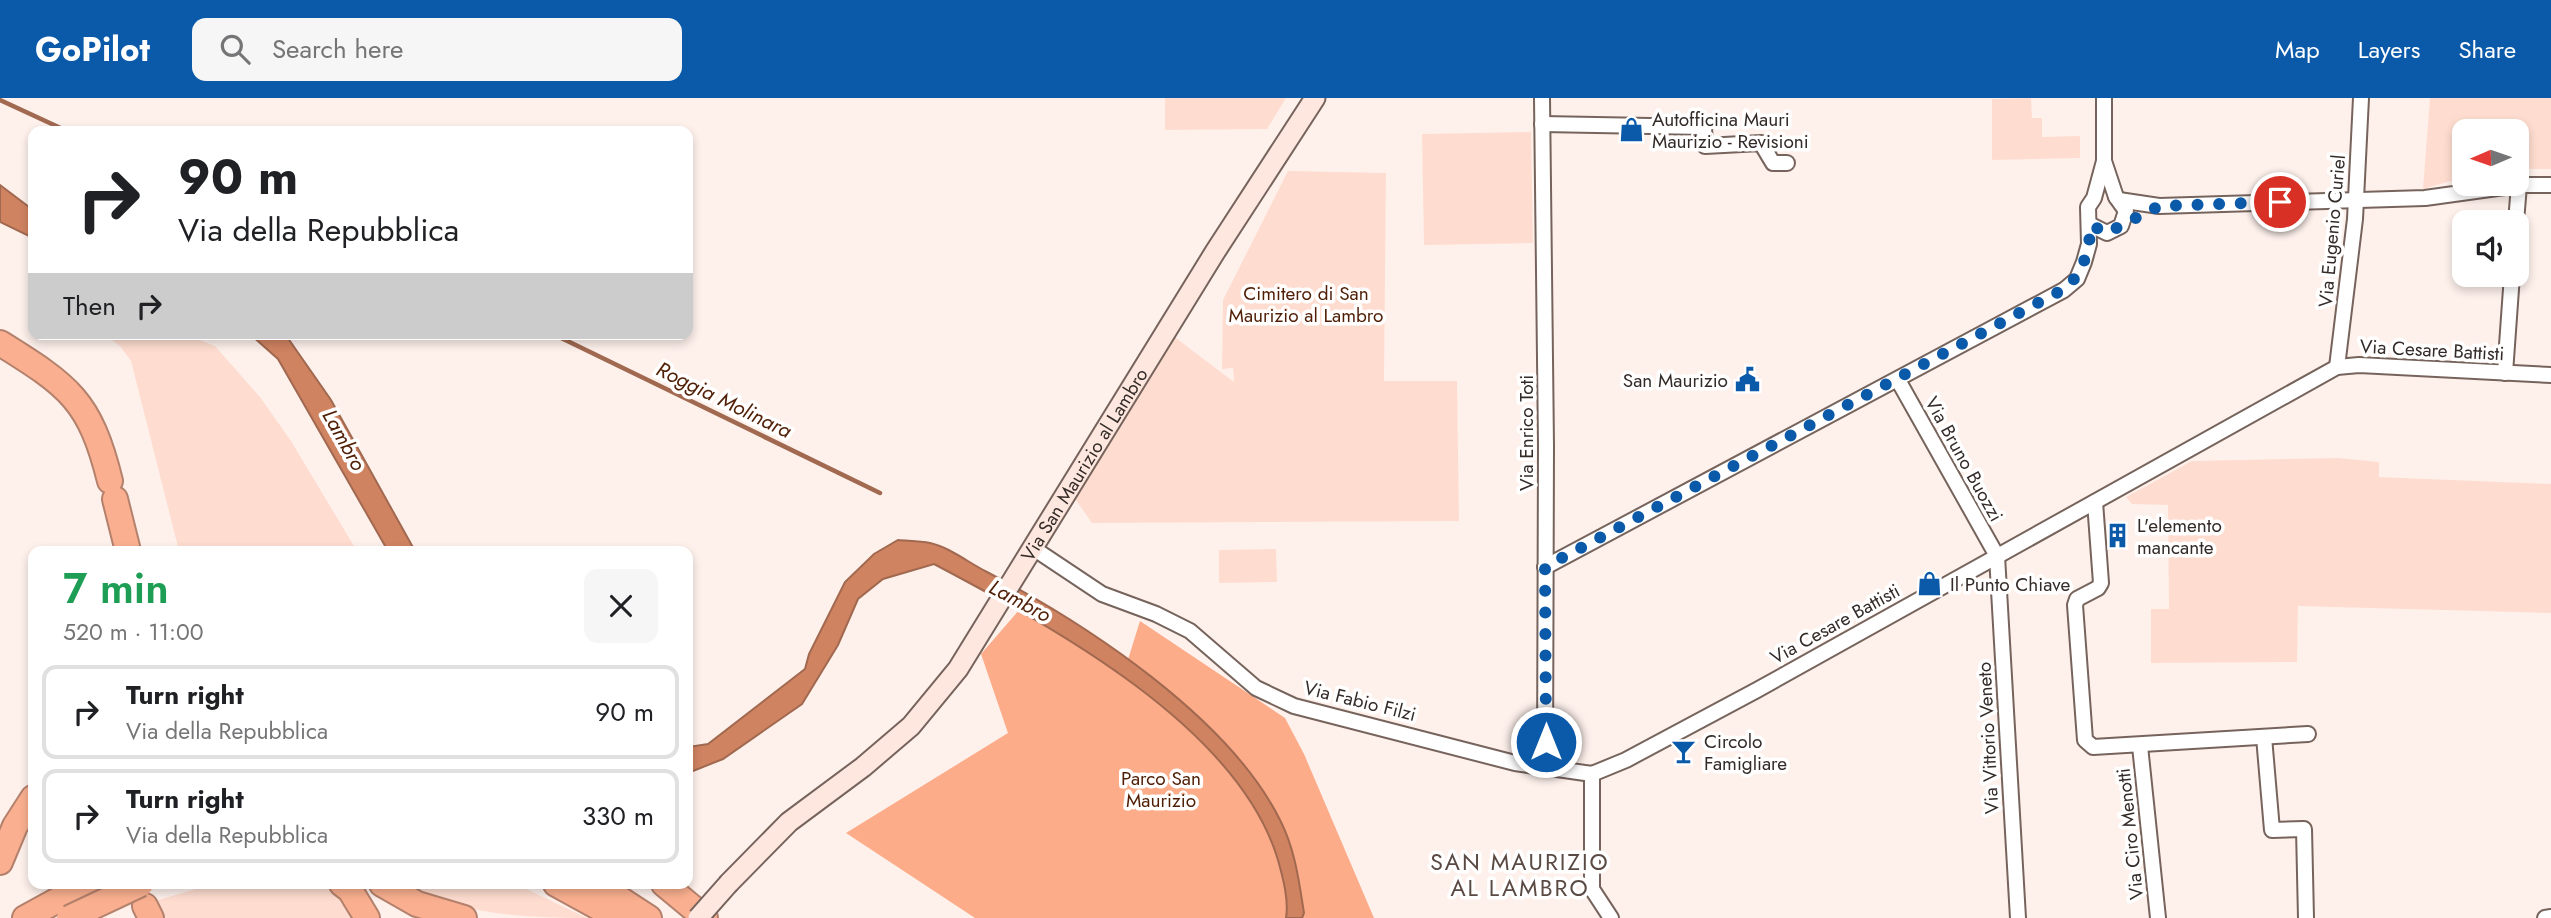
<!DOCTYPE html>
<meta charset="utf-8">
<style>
body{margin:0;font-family:Jost,sans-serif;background:#f6f6f6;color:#202124;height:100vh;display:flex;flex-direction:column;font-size:26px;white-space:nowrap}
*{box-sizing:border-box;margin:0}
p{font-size:23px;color:#757577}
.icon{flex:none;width:38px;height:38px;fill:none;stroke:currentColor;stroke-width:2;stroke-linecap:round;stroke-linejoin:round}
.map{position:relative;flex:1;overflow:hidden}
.sheet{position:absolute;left:28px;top:448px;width:665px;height:343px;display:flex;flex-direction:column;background:#fff;border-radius:14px;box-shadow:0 4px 10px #0003}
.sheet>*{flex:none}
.banner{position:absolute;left:28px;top:28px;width:665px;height:214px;border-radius:14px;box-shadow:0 4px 10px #0003;background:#fff;color:#202124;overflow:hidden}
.needle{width:46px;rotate:268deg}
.tools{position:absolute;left:2452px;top:21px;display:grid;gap:14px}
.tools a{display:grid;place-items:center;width:77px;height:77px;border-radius:14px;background:#fff;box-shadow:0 4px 10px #0003;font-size:35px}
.pin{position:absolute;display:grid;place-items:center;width:60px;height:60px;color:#fff;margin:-30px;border:4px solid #fff;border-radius:50%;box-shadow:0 2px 7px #0007}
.me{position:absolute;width:77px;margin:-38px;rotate:0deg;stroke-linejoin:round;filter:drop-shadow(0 0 5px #0008)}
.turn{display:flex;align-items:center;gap:24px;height:147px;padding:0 35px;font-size:32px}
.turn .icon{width:91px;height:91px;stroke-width:2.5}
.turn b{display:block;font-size:49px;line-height:60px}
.then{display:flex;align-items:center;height:66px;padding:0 35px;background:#0003;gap:14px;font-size:26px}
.round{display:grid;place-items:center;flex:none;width:74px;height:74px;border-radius:14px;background:#f6f6f6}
.headline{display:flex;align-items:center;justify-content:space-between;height:119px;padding:0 35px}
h1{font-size:42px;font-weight:600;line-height:52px;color:#1e9e55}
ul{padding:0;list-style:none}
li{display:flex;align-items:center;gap:21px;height:94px;margin:0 14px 10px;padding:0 21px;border:4px solid #e0e0e0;border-radius:14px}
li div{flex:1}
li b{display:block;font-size:26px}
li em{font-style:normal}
header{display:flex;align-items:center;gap:42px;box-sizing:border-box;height:98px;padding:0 35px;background:#0b5aa9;color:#fff}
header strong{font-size:33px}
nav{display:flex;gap:38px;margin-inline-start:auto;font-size:24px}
.search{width:490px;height:63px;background:#f6f6f6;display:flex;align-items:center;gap:18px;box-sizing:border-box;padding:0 24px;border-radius:14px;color:#757577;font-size:26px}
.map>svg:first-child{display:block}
</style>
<header>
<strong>GoPilot</strong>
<div class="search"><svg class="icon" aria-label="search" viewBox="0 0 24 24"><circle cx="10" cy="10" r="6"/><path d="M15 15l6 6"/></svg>Search here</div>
<nav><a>Map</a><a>Layers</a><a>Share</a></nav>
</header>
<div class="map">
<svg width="2551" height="820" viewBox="0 0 2551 820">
<rect width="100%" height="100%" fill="#fef1ec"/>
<g fill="#feddd0">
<path d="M1165,0H1286L1267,31L1165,32Z"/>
<path d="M2031,0L2032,20H2042V39L2080,38V60L1992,62V1Z"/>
<path d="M2430,0H2551V71H2517L2516,33H2464V79L2423,91Z"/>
<path d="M1531,34L1533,145L1424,147L1422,36Z"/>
<path d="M1288,73L1386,75L1384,283H1457L1459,423L1092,425L1070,394L1172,237L1234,284L1233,270L1222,271L1223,202Z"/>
<path d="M104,236H184L215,248L260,299L291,343L357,453H179L131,263L120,248Z"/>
<path d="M2338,360L2379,364V379L2551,386V515L2298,508L2297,564L2151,565V511H2169L2168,407L2132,406L2126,399L2192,363Z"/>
<path d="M1276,451L1277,484L1219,485V452Z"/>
<path d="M213,786H329L358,820H158L155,803Z"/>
<path d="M399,786H516L587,820C518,820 461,816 399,786Z"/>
</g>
<path fill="#fcac89" d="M1027,503L1126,568L1140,523L1285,620L1304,656L1374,820H975L846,735L1008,635L981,556Z"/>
<g fill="#d08361" stroke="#a16950" stroke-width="2">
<path d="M0,87L33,112V140L0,124Z"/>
<path d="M250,236H285L331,302L415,453H388L278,261Z"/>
<path d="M898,442C908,443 919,443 930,445C949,449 969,465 987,474C1086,526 1229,619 1280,722C1295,751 1299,783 1304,815L1302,820H1286C1289,802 1283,780 1278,762C1238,628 1051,528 934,466L883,481L858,501L838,547L802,606L723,661L688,675V649L708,646L805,571L809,556L845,484L874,456Z"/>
</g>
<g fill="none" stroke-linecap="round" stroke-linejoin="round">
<g stroke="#a16950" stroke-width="4.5">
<path d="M0,2L67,33"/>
<path d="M553,236L880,395"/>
</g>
<defs>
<g id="street">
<path d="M1542,0L1546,347L1545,670"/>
<path d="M2104,0V63L2116,99"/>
<path d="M1542,26L1704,29L1705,48L1761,45L1773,65H1787"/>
<path d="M2119,102L2159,108L2425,100L2519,87H2551"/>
<path d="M2516,124L2519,87"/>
<path d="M2091,127L2107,135L2121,128L2126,113L2116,99"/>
<path d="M2337,269L2355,121L2361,0"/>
<path d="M2505,275L2512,177"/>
<path d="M1898,282L1997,458L2018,820"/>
<path d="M2095,404L2101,485L2098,490L2077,501L2075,507L2085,642L2093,649L2308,636"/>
<path d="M1033,450L1102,496L1156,516L1190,533L1256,590L1294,608L1515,665L1592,676L1626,662L1757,592L2337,269L2359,267L2551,277"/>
<path d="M1545,469L2064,192L2077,181L2084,164L2089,146L2088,109L2094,100L2104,63"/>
<path d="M2264,639L2272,732L2304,731L2306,820"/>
<path d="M2140,648L2158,820"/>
<path d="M1592,676V791L1611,820"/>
<path d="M2545,820L2551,819"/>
</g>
<g id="secondary">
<path id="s1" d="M729,785L789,724L863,669L911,628L958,571L1215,154L1315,0"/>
</g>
<g id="highway">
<path d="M0,245C69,288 90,302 110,383"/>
<path d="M115,401L128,453"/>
<path d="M0,764L15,728L33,700"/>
<path d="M342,786L350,792L367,820"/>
<path d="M382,786L417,806L464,820"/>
<path d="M556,786L618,820"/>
<path d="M597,786L649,820"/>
<path d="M664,786L705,820"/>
<path d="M145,808L151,820"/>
<path d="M25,820L87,786"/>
</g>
</defs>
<use href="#street" stroke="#76645c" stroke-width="18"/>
<use href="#secondary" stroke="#76645c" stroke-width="23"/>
<use href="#highway" stroke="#b4816c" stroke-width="28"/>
<use href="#street" stroke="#fff" stroke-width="14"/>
<use href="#secondary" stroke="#fee7de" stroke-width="19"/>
<use href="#highway" stroke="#fab090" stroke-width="24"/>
<defs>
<path id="secondary-bridge" d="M698,820L729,785"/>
<path id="highway-bridge" d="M69,820L141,786"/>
</defs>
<use href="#secondary-bridge" stroke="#76645c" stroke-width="23" stroke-linecap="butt"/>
<use href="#highway-bridge" stroke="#b4816c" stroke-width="28" stroke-linecap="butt"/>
<use href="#secondary-bridge" stroke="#fee7de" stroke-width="19"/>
<use href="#highway-bridge" stroke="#fab090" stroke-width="24"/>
</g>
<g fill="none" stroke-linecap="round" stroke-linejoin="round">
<path stroke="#0b5aa9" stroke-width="12" stroke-dasharray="0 21.6" d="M1546,644L1545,469L2064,191C2084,175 2089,152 2091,127L2107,135L2159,108L2280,104"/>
</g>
<defs>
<symbol id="shop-bare" viewBox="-9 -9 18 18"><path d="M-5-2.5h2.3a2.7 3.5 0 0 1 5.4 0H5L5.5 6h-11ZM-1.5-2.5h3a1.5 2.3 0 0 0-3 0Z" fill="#0b5aa9" stroke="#fff" stroke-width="2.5" paint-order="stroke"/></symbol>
<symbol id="civic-bare" viewBox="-9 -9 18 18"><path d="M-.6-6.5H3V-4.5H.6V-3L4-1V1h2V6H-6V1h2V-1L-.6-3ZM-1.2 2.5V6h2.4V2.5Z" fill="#0b5aa9" stroke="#fff" stroke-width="2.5" paint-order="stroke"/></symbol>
<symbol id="building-bare" viewBox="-9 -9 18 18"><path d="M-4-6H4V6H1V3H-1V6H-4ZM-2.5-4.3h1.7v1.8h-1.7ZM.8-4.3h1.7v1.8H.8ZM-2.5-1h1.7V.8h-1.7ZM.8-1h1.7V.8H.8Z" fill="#0b5aa9" stroke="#fff" stroke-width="2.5" paint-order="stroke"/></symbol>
<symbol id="bar-bare" viewBox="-9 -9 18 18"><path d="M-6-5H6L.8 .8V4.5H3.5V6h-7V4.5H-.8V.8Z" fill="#0b5aa9" stroke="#fff" stroke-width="2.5" paint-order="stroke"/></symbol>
</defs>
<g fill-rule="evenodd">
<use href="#shop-bare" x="1614" y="14" width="35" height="35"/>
<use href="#civic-bare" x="1730" y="264" width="35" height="35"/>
<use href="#building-bare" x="2100" y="420" width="35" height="35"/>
<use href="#shop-bare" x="1912" y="468" width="35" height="35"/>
<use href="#bar-bare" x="1666" y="636" width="35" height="35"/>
</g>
<g text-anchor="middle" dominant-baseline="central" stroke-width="7" stroke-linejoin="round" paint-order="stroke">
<g font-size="19" fill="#332b28" stroke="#fff" text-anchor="start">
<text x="1652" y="21">Autofficina Mauri<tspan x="1652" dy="22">Maurizio - Revisioni</tspan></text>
<text x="1728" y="282" text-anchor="end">San Maurizio</text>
<text x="2137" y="427">L'elemento<tspan x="2137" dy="22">mancante</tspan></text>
<text x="1950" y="486">Il Punto Chiave</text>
<text x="1704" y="643">Circolo<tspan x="1704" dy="22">Famigliare</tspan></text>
</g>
<g font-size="19" fill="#332b28" stroke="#fff">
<text transform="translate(2332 133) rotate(-85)">Via Eugenio Curiel</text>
<text transform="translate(2432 252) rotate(3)">Via Cesare Battisti</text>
<text transform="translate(1526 335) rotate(-90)">Via Enrico Toti</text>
<text transform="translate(1964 361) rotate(61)">Via Bruno Buozzi</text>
<text stroke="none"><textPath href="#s1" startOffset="555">Via San Maurizio al Lambro</textPath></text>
<text transform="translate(1835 526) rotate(-29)">Via Cesare Battisti</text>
<text transform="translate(1360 603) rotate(14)">Via Fabio Filzi</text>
<text transform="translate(1988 640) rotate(-93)">Via Vittorio Veneto</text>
<text transform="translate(2130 736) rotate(-96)">Via Ciro Menotti</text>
</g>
<g font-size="19" fill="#4f1e05" stroke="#fff">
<text x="1306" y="195">Cimitero di San<tspan x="1306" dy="22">Maurizio al Lambro</tspan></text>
<text x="1161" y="680">Parco San<tspan x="1161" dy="22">Maurizio</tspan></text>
</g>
<g font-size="21" font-style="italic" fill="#512007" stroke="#fff">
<text transform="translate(724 302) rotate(26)">Roggia Molinara</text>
<text transform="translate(344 342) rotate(61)">Lambro</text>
<text transform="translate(1020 503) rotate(28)">Lambro</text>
</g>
<g font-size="23" letter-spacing="2" fill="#5b4a43" stroke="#fff">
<text x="1520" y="764">SAN MAURIZIO<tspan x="1520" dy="26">AL LAMBRO</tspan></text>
</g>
</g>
</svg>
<div class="tools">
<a><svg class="needle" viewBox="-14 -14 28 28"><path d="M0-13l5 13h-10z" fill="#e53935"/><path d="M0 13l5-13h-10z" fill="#757577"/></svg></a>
<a><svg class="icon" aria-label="sound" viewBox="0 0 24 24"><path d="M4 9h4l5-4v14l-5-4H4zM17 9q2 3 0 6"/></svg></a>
</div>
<div class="pin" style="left:2280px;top:104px;background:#d93025"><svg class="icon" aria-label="arrive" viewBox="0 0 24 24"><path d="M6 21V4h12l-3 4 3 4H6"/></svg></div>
<svg class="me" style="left:1546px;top:644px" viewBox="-20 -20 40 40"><circle r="17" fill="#0b5aa9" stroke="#fff" stroke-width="3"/><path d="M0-11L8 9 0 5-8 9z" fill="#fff"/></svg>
<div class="banner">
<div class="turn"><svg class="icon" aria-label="right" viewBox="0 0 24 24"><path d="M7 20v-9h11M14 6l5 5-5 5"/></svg><div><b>90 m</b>Via della Repubblica</div></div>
<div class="then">Then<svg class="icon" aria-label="right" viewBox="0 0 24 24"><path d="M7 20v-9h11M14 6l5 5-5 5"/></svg></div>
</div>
<section class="sheet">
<div class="headline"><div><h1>7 min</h1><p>520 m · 11:00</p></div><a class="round"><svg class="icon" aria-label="close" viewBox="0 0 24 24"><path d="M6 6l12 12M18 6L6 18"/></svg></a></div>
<ul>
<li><svg class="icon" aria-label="right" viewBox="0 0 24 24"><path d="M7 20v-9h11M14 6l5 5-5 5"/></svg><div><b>Turn right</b><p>Via della Repubblica</p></div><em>90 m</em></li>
<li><svg class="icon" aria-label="right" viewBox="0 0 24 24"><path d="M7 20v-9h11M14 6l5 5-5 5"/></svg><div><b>Turn right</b><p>Via della Repubblica</p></div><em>330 m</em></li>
</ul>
</section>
</div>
